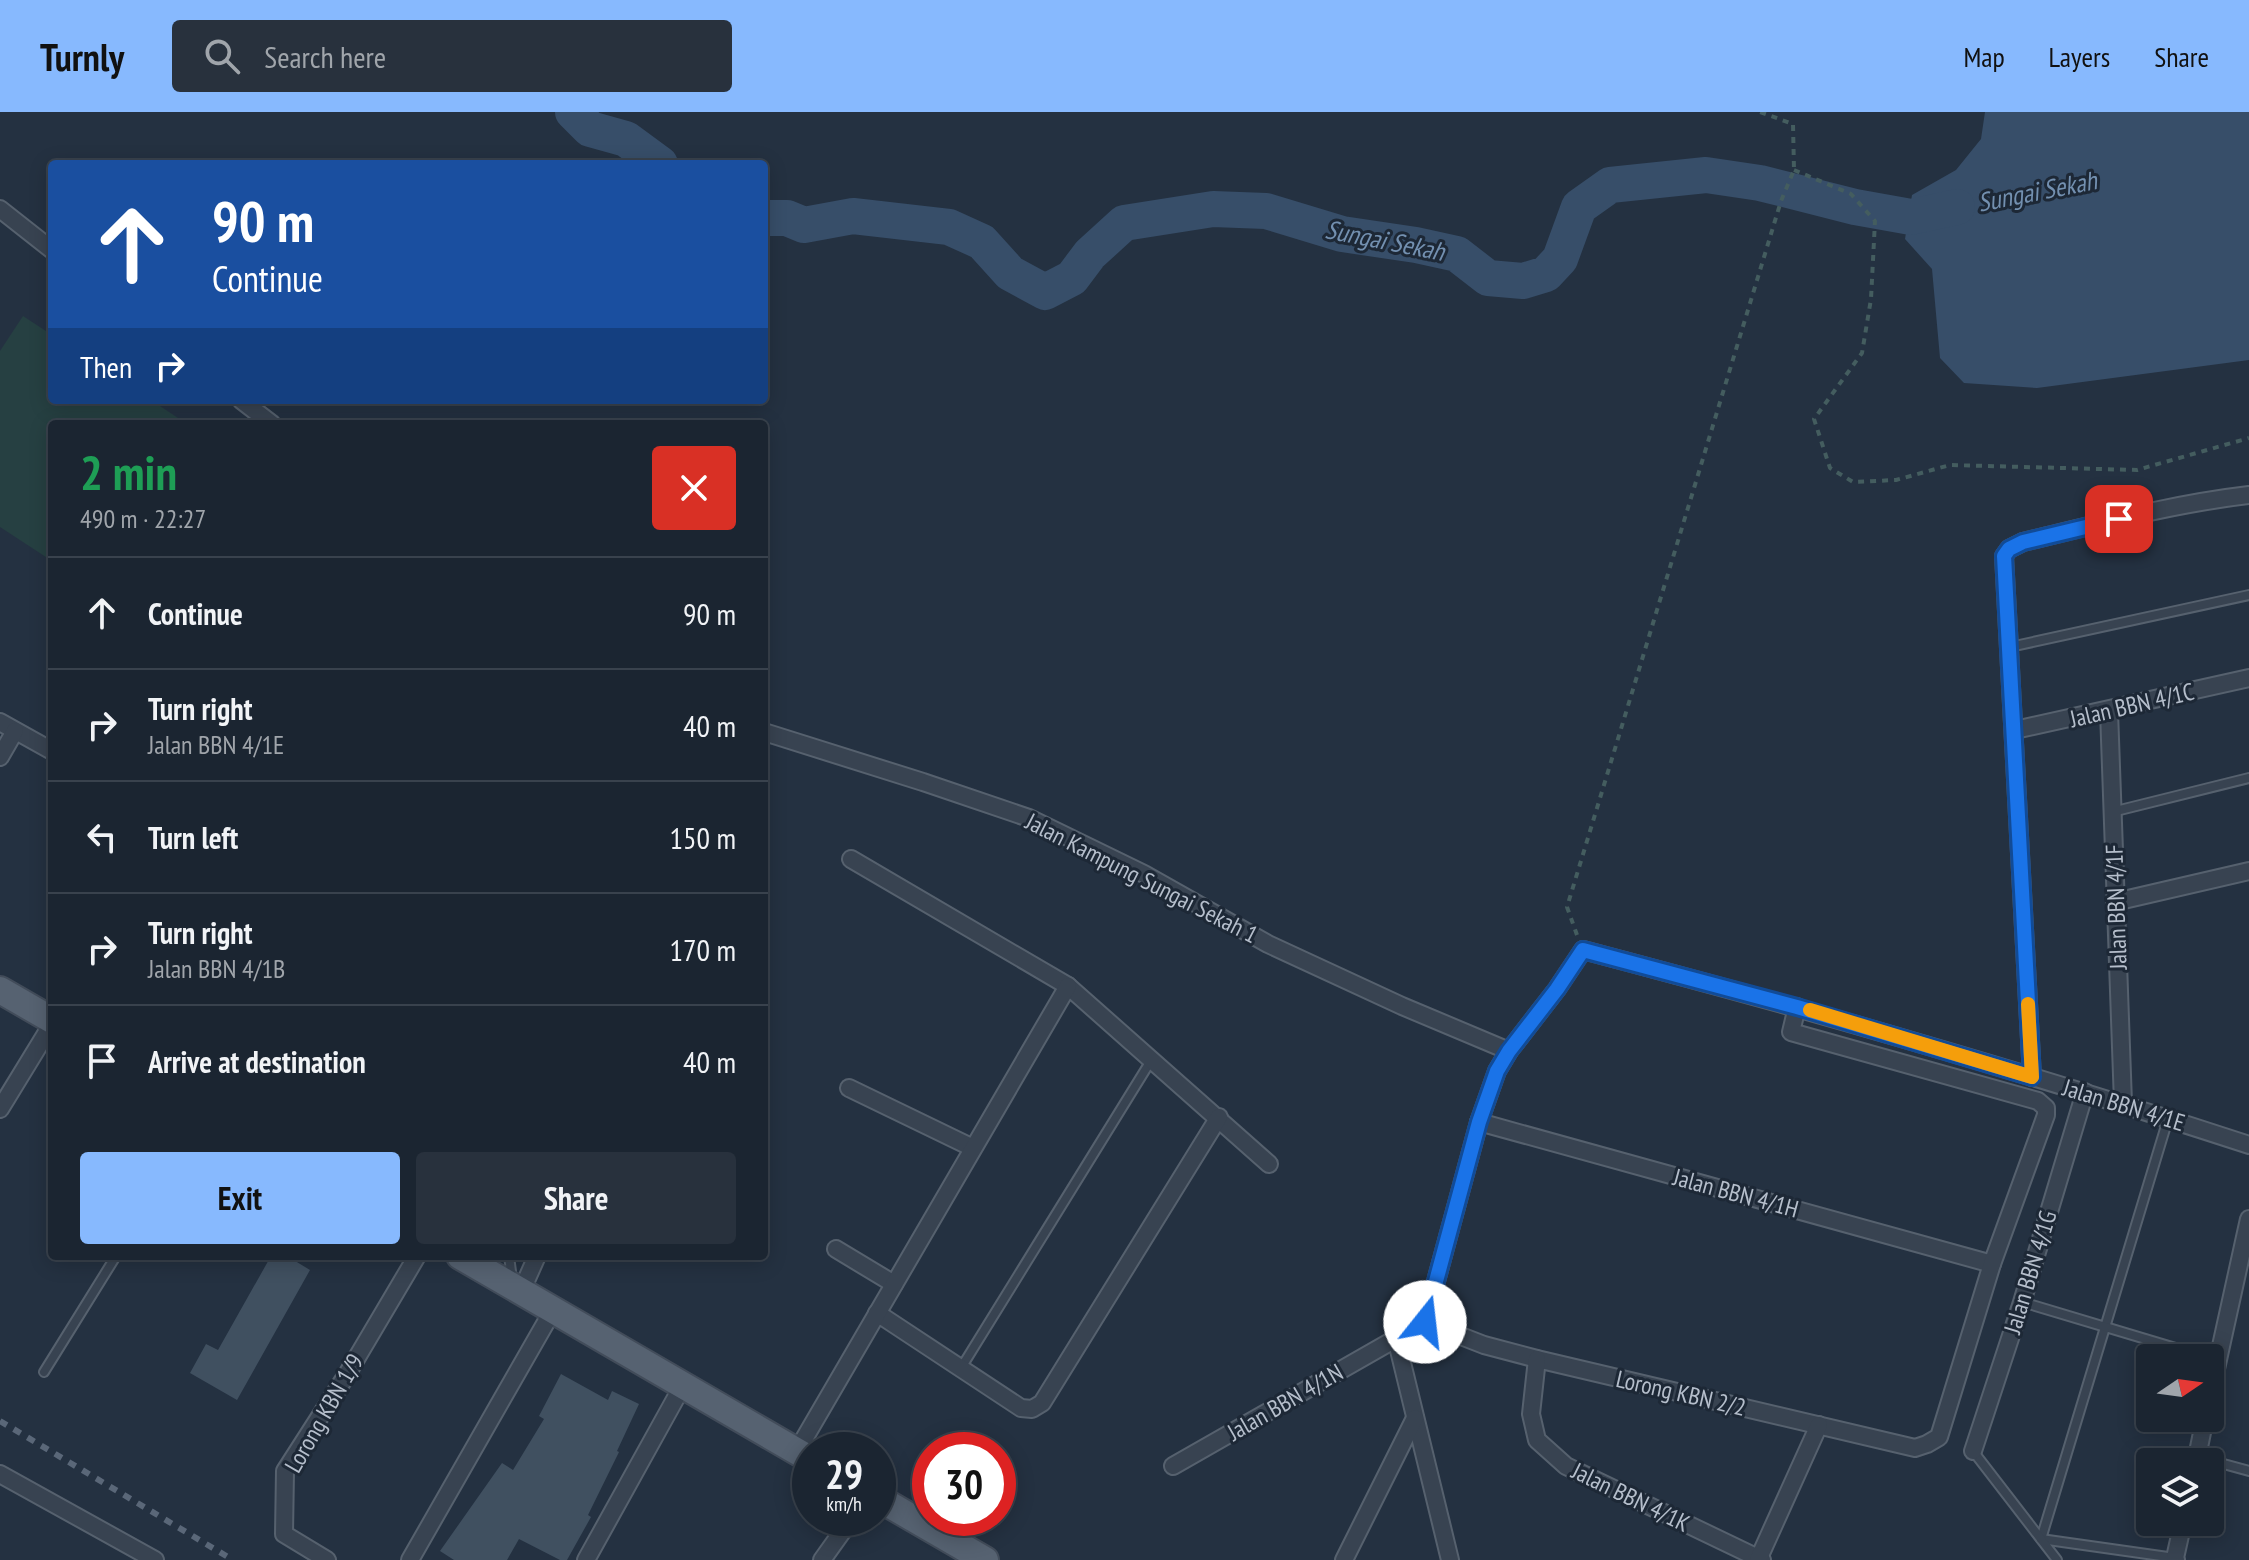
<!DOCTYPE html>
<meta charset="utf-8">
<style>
body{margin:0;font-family:"PT Sans Narrow",sans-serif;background:#28313d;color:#f1f3f6;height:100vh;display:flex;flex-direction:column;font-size:30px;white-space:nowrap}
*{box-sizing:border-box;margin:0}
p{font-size:26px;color:#a0a5ab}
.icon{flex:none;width:44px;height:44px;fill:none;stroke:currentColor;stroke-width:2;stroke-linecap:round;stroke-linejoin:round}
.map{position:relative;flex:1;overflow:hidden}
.details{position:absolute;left:48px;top:308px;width:720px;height:840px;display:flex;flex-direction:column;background:#1b2531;border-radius:8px;box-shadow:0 4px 20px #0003,0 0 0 2px #39424d}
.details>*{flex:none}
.banner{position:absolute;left:48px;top:48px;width:720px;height:244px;border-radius:8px;box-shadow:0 4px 20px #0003,0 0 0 2px #39424d;background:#1a4fa0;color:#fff;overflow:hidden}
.needle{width:52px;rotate:77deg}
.fabs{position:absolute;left:2136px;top:1232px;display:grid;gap:16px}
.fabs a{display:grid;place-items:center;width:88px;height:88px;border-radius:8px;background:#1b2531;box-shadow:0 4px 20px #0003,0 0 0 2px #39424d;font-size:40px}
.speed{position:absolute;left:792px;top:1320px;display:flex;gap:16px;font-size:40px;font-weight:700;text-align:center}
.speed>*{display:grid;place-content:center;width:104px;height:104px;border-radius:50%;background:#1b2531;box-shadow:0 4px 20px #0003,0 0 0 2px #39424d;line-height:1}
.speed small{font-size:20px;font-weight:400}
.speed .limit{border:12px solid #d22;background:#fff;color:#111}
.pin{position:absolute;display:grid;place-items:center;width:68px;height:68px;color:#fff;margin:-34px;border-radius:16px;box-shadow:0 4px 12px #0006}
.me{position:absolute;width:88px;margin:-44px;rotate:16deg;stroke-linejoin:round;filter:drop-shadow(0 0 6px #0008)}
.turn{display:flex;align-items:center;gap:28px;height:168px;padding:0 32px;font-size:36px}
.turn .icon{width:104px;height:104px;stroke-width:2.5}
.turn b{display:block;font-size:56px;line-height:68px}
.then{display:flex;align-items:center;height:76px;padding:0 32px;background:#0003;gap:16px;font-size:30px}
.round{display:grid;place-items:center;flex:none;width:84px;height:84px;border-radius:8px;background:#28313d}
.head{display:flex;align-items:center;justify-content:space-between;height:136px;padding:0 32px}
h1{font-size:48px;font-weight:700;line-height:60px;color:#1e9e55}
.primary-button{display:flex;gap:16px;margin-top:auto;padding:16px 32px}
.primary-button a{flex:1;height:92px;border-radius:8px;background:#87b9fe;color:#111;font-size:32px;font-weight:700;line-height:92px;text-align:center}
.primary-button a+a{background:#28313d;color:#f1f3f6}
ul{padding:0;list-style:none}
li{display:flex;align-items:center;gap:24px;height:112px;padding:0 32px;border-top:2px solid #39424d}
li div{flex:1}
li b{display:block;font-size:30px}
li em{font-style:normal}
header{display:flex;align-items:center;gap:48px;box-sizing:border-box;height:112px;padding:0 40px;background:#87b9fe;color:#111}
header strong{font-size:38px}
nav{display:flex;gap:44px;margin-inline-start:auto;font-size:28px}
.search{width:560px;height:72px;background:#28313d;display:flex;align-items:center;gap:20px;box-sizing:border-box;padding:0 28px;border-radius:8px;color:#a0a5ab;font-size:30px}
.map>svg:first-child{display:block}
</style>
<header>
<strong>Turnly</strong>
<div class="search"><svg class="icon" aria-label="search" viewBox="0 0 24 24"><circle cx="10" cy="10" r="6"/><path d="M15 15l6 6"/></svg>Search here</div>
<nav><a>Map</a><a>Layers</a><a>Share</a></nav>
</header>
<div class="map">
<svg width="2249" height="1448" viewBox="0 0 2249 1448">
<rect width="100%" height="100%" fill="#243141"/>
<path fill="#264042" d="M23,204L52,223V288H151L187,312H52V449L0,415V239Z"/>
<path fill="#374e69" d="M1985,0H2249V248L2037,276L1964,271L1940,246L1932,157L1905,127L1912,83L1956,58L1981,27Z"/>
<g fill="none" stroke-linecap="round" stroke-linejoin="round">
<g stroke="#374e69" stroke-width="36">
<path d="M573,0L590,17L626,27L660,52"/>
<path d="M764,106H787L804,113L853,104L949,115L982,130L1010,161L1045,180L1072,166L1090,142L1124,111L1213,97L1266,99L1342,122L1416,133L1457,142L1488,166L1523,169L1546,162L1560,147L1579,95L1610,73L1706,63L1760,71L1855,95L1911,105L1957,95"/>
</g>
</g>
<g fill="#405060">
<path d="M271,1144H287L310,1158L237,1288L190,1261L206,1232L218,1238Z"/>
<path d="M561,1262L608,1288L612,1279L639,1292L617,1339L619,1340L588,1403L591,1405L567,1448H560L519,1427L507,1448H454L440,1439L502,1351L513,1358L544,1307L539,1304Z"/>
</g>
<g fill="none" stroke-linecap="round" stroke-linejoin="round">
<defs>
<g id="service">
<path d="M2010,535L2249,483"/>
<path d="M2112,700L2249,666"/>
<path d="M2168,1007L2041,1427L2175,1446"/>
<path d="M509,1144L512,1167"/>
<path d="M2022,1190L2209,1246"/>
<path d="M961,1256L1152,947"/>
<path d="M44,1260L116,1144"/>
<path d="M1973,1339L2057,1448"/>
<path d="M2198,1345L2249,1359"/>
</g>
<g id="minor">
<path d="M0,97L52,138"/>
<path d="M241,288L272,312"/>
<path d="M2109,599L2123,991"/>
<path d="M0,610L52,639"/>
<path d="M2015,618L2249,566"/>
<path d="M764,620L923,670L1029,706L1144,762L1268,832L1402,894L1509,939"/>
<path d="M0,645L15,619"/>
<path d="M851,747L1068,874L1269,1052"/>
<path d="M2115,790L2249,759"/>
<path d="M2032,965L2004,444L2009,437L2023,430C2098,412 2172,392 2249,383"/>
<path d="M849,976L973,1036"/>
<path d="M0,997L52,912"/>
<path d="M1479,1010L1992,1152"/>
<path d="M836,1137L894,1172"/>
<path d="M521,1180L537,1144"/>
<path d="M877,1201L1021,1296L1032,1297L1042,1291L1219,1005"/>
<path d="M1425,1210L1484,1233L1537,1247L1915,1336L1927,1332L1939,1325L1992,1152L2046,1003V996L2038,989L1791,920L1797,895"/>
<path d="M1396,1226L1450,1448"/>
<path d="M1537,1247L1531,1302L1537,1328L1566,1354L1762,1448"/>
<path d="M2210,1284L2249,1107"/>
<path d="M797,1339L1068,874"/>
<path d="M1973,1339L2022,1190L2085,980"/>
<path d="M2196,1350L2205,1306"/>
<path d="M1173,1354L1425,1210L1479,1010L1497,959L1509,939L1557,877L1583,838C1807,897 2029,961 2249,1033"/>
<path d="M0,1362L155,1448"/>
<path d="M327,1448L284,1422L285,1359L346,1264L417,1144"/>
<path d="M410,1448L553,1198"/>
<path d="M586,1448L683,1273"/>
<path d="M822,1448L852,1406"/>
<path d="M1344,1448L1415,1306"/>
<path d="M1758,1448L1819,1313"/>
<path d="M2176,1448L2175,1446L2183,1410"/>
</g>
<g id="primary">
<path d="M0,878L52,908"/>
<path d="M460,1144L810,1347"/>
<path d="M878,1386L985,1448"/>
</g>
</defs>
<use href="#service" stroke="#56616e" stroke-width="12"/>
<use href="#minor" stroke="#56616e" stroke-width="20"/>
<use href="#primary" stroke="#424c5a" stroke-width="30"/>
<g stroke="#445d5f" stroke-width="4" stroke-dasharray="6 6" stroke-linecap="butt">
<path d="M1794,58L1851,82L1875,109L1871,187L1862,241L1814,307L1830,356L1853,370L1896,368L1950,353L2137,358L2249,326"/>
<path d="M1577,823L1567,795L1781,89L1794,58L1793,12L1760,0"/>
</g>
<use href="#service" stroke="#384351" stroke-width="8"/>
<use href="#minor" stroke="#384351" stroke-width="16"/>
<use href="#primary" stroke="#566271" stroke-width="26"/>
<path stroke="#5a6778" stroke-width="6" stroke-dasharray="8 8" stroke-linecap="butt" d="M0,1309L233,1448"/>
</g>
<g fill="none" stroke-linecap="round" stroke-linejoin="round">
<defs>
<path id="route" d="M1425,1210L1479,1010L1497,959L1509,939L1557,877L1583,838L1797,895L2032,965L2004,444L2009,437L2023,430L2119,407"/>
</defs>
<use href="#route" stroke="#114b97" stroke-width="20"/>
<use href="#route" stroke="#1a73e8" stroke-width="14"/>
<path stroke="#f59e0b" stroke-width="14" d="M1810,898L2032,965L2028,892"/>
</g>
<g text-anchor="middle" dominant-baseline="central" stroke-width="6" stroke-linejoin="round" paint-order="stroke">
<g font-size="24" fill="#b5becb" stroke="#1d2836">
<text transform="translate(2132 593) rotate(-13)">Jalan BBN 4/1C</text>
<text transform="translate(1142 766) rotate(27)">Jalan Kampung Sungai Sekah 1</text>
<text transform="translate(2116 795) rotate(-92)">Jalan BBN 4/1F</text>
<text transform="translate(2124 993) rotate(17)">Jalan BBN 4/1E</text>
<text transform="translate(1736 1081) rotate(15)">Jalan BBN 4/1H</text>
<text transform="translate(2030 1160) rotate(-73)">Jalan BBN 4/1G</text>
<text transform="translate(1681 1281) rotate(13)">Lorong KBN 2/2</text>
<text transform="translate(1285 1290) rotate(-30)">Jalan BBN 4/1N</text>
<text transform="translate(324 1301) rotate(-60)">Lorong KBN 1/9</text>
<text transform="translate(1631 1385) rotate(26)">Jalan BBN 4/1K</text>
</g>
<g font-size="26" font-style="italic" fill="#7390b0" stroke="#1d2836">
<text transform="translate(2037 79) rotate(-11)">Sungai Sekah</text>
<text transform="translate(1385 128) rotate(11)">Sungai Sekah</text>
</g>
</g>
</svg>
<div class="fabs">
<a><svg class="needle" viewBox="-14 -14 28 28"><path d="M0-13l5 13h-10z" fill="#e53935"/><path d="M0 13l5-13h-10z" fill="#a0a5ab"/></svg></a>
<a><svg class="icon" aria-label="layers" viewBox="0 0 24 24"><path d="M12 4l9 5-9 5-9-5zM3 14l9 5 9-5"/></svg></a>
</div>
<div class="speed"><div>29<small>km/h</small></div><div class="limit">30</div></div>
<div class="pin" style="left:2119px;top:407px;background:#d93025"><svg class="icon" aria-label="arrive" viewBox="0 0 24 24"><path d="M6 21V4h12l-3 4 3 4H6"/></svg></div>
<svg class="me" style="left:1425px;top:1210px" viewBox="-20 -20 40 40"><circle r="19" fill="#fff"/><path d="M0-13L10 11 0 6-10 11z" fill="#1a73e8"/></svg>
<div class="banner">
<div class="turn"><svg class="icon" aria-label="ahead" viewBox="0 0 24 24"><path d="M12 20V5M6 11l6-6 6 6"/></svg><div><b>90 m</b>Continue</div></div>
<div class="then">Then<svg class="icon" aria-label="right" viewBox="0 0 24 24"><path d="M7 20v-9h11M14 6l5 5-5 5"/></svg></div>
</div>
<section class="details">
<div class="head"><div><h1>2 min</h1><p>490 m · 22:27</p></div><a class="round" style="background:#d93025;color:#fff"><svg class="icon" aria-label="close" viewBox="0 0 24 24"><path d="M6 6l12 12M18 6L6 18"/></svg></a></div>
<ul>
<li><svg class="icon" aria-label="ahead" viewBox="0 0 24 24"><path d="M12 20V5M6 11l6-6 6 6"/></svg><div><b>Continue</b></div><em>90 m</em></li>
<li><svg class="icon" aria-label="right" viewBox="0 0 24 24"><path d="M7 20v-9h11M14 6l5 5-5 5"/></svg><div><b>Turn right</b><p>Jalan BBN 4/1E</p></div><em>40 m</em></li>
<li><svg class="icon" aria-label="left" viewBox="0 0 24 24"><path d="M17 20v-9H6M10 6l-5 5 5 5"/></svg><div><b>Turn left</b></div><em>150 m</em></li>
<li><svg class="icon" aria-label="right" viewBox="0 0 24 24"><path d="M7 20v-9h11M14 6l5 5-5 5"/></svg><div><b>Turn right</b><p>Jalan BBN 4/1B</p></div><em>170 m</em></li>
<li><svg class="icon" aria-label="arrive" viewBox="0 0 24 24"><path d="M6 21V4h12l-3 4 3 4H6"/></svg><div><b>Arrive at destination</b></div><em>40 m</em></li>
</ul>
<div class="primary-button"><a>Exit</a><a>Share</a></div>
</section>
</div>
